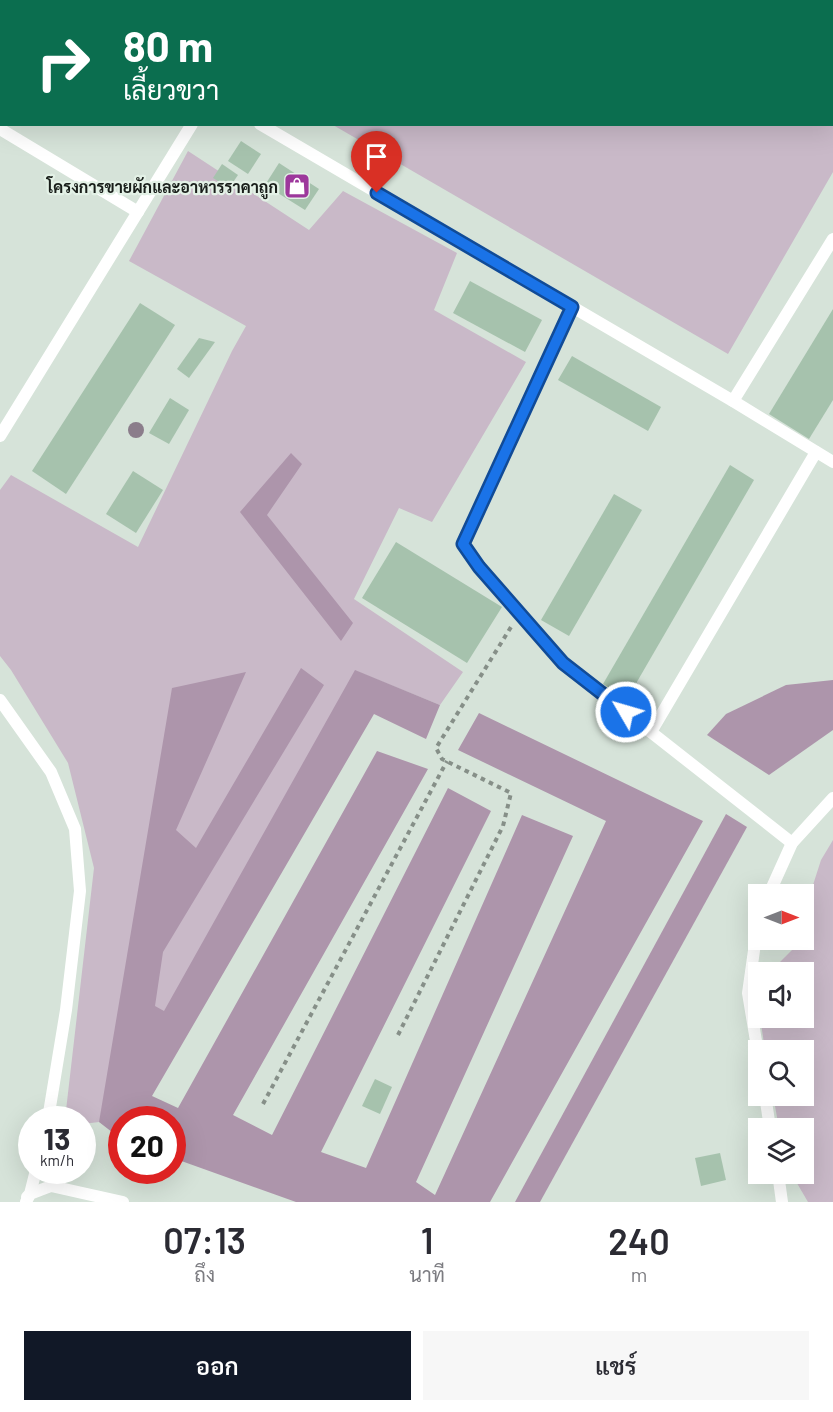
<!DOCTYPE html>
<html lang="th">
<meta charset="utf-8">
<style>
body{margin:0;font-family:Barlow,Sarabun,sans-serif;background:#f7f7f7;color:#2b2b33;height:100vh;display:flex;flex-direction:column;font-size:22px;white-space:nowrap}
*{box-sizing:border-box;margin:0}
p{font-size:20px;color:#7c7c81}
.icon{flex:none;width:33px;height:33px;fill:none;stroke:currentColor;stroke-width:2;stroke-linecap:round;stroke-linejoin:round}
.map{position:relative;height:1202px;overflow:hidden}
.side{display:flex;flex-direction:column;background:#fff;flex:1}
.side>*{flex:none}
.banner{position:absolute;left:0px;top:0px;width:834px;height:126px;box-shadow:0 6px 24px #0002;background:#0b6e4f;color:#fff;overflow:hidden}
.needle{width:39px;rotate:90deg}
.buttons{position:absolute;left:748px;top:884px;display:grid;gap:12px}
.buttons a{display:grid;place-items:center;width:66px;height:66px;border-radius:0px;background:#fff;box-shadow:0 6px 24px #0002;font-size:30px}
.speed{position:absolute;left:18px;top:1106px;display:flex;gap:12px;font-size:30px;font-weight:700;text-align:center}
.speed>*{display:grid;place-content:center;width:78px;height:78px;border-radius:50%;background:#fff;box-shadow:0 6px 24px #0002;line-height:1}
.speed small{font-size:15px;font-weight:400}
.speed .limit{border:9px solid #d22;background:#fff;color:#111}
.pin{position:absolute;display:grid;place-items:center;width:51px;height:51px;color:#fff;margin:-62px -26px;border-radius:50% 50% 50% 0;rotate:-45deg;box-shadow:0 0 6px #0007}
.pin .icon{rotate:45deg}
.me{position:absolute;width:66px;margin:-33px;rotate:308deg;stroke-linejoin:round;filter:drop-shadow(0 0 4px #0008)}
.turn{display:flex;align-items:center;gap:21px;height:126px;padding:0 24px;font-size:27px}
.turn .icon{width:78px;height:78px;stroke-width:2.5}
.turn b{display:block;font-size:42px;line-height:51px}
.eta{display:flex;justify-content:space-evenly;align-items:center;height:102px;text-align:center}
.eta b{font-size:36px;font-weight:600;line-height:42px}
.button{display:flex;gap:12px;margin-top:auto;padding:12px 24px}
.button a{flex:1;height:69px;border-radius:0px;background:#111827;color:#fff;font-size:24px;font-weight:600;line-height:69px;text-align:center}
.button a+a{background:#f7f7f7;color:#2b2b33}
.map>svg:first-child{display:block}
</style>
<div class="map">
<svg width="833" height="1202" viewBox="0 0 833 1202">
<rect width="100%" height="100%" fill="#d6e3d9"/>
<g fill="#c9b9c8">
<path d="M384,0H680L682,1H383Z"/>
<path d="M833,94V172L728,354L333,125L832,124Z"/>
<path d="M188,151L309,230L343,191L457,253L434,310L526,362L432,522L399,508L354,599L463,672L440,705L356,671L165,1011L99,1122L83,1124L82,1119H65L94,868L68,763L11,670L0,656V490L11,475L138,547L232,351L246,326L129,261Z"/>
<path d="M833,840V1202H808L791,1173H804V1128H779L773,1095H804V1050H765L760,1017H804V972H770L792,950L796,939H804V913L821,860Z"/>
</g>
<g fill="#ad95ab">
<path d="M291,453L302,464L267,515L353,623L341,641L240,512Z"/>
<path d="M301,668L324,685L163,952L155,1006L164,1011L355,670L440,705L426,739L374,714L152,1096L178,1108L377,751L428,769L233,1115L272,1135L448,788L491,811L321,1152L366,1168L522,815L573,836L416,1182L435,1195L606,821L458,750L479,713L703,821L490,1202H296L173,1158L172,1119H122L121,1139L99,1122L172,688L246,672L176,830L196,848Z"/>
<path d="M833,680V730L769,775L707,735L726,714L786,685Z"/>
<path d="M726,814L747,827L540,1202H515Z"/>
</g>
<g fill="#a6c2ad">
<path d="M241,141L261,154L248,174L228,161Z"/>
<path d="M279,163L319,189L305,210L265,185Z"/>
<path d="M222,164L238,175L229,188L213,178Z"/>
<path d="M470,281L542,320L525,352L453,313Z"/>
<path d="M140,303L175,325L66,494L32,471Z"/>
<path d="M833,309V400L809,439L769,414Z"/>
<path d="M199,338L215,342L189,378L177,369Z"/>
<path d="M572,356L661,407L648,431L558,380Z"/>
<path d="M170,398L189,410L169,444L149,433Z"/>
<path d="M730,465L754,480L627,699L603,684Z"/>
<path d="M133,471L163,490L136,533L106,514Z"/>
<path d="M614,494L642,510L569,636L541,620Z"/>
<path d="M396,542L502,607L467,663L362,598Z"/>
<path d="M375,1079L392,1087L380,1114L362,1106Z"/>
<path d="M720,1153L726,1180L701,1186L695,1158Z"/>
</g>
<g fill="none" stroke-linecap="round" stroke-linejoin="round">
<g stroke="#868f88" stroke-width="4" stroke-dasharray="4.5 4.5" stroke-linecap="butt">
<path d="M398,1035L503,826L511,793L442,759L436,748L511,627"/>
<path d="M263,1104L447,761"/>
</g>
<g stroke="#fff" stroke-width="12">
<path d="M821,0L824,2"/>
<path d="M268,2L269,0"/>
<path d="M832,6L833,7"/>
<path d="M260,124L733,401L833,462"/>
<path d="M0,129L138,212"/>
<path d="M572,307L463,544L479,567L563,663L792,843"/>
<path d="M733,401L833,239"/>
<path d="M0,436L192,124"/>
<path d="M0,700L51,772L75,829L80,891L66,1010L48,1119"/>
<path d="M651,732L816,452"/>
<path d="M769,894L792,843L833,798"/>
<path d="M759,915L748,993L759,1059"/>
<path d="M765,1095L770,1128"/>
<path d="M778,1173L782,1202"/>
<path d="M27,1197L30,1194L36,1170"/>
<path d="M26,1202L30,1194L51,1186L123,1202"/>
</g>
</g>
<circle fill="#8b7d8b" cx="136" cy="430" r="8"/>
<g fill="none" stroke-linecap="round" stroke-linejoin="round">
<defs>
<path id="route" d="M377,193L572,307L463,544L479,567L563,663L626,712"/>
</defs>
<use href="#route" stroke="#114b97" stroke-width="15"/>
<use href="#route" stroke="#1a73e8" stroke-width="10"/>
</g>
<defs>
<symbol id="shop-square" viewBox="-11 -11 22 22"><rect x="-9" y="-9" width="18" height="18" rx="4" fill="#9d389c" stroke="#e3f1e6"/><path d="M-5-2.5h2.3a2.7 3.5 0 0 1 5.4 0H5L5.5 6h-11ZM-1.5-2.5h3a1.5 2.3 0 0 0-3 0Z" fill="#fff"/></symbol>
</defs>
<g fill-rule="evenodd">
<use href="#shop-square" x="282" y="171" width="30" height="30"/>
</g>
<g text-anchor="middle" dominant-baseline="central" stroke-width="4.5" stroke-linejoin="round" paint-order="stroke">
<g font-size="16" font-weight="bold" fill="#191e1a" stroke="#e3f1e6" text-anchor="end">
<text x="278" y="186">โครงการขายผักและอาหารราคาถูก</text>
</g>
</g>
</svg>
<div class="buttons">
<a><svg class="needle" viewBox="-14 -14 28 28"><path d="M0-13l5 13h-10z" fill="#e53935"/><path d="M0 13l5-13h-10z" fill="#7c7c81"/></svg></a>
<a><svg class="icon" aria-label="sound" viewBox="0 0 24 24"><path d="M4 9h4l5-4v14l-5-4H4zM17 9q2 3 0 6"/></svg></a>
<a><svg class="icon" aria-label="search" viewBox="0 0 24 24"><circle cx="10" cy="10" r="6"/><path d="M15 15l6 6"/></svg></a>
<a><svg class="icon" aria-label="layers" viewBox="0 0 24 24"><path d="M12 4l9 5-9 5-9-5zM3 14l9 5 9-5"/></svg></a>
</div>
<div class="speed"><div>13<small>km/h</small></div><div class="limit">20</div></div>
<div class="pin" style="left:377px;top:193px;background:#d93025"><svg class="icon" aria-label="arrive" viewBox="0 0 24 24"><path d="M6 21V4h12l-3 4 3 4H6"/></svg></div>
<svg class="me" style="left:626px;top:712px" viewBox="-20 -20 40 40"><circle r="17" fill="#1a73e8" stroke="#fff" stroke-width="3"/><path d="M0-11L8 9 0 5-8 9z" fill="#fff"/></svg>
<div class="banner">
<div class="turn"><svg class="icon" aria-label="right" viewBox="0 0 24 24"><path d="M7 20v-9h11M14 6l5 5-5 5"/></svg><div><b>80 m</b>เลี้ยวขวา</div></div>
</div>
</div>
<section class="side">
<div class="eta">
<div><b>07:13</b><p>ถึง</p></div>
<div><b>1</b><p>นาที</p></div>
<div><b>240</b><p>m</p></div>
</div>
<div class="button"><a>ออก</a><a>แชร์</a></div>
</section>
